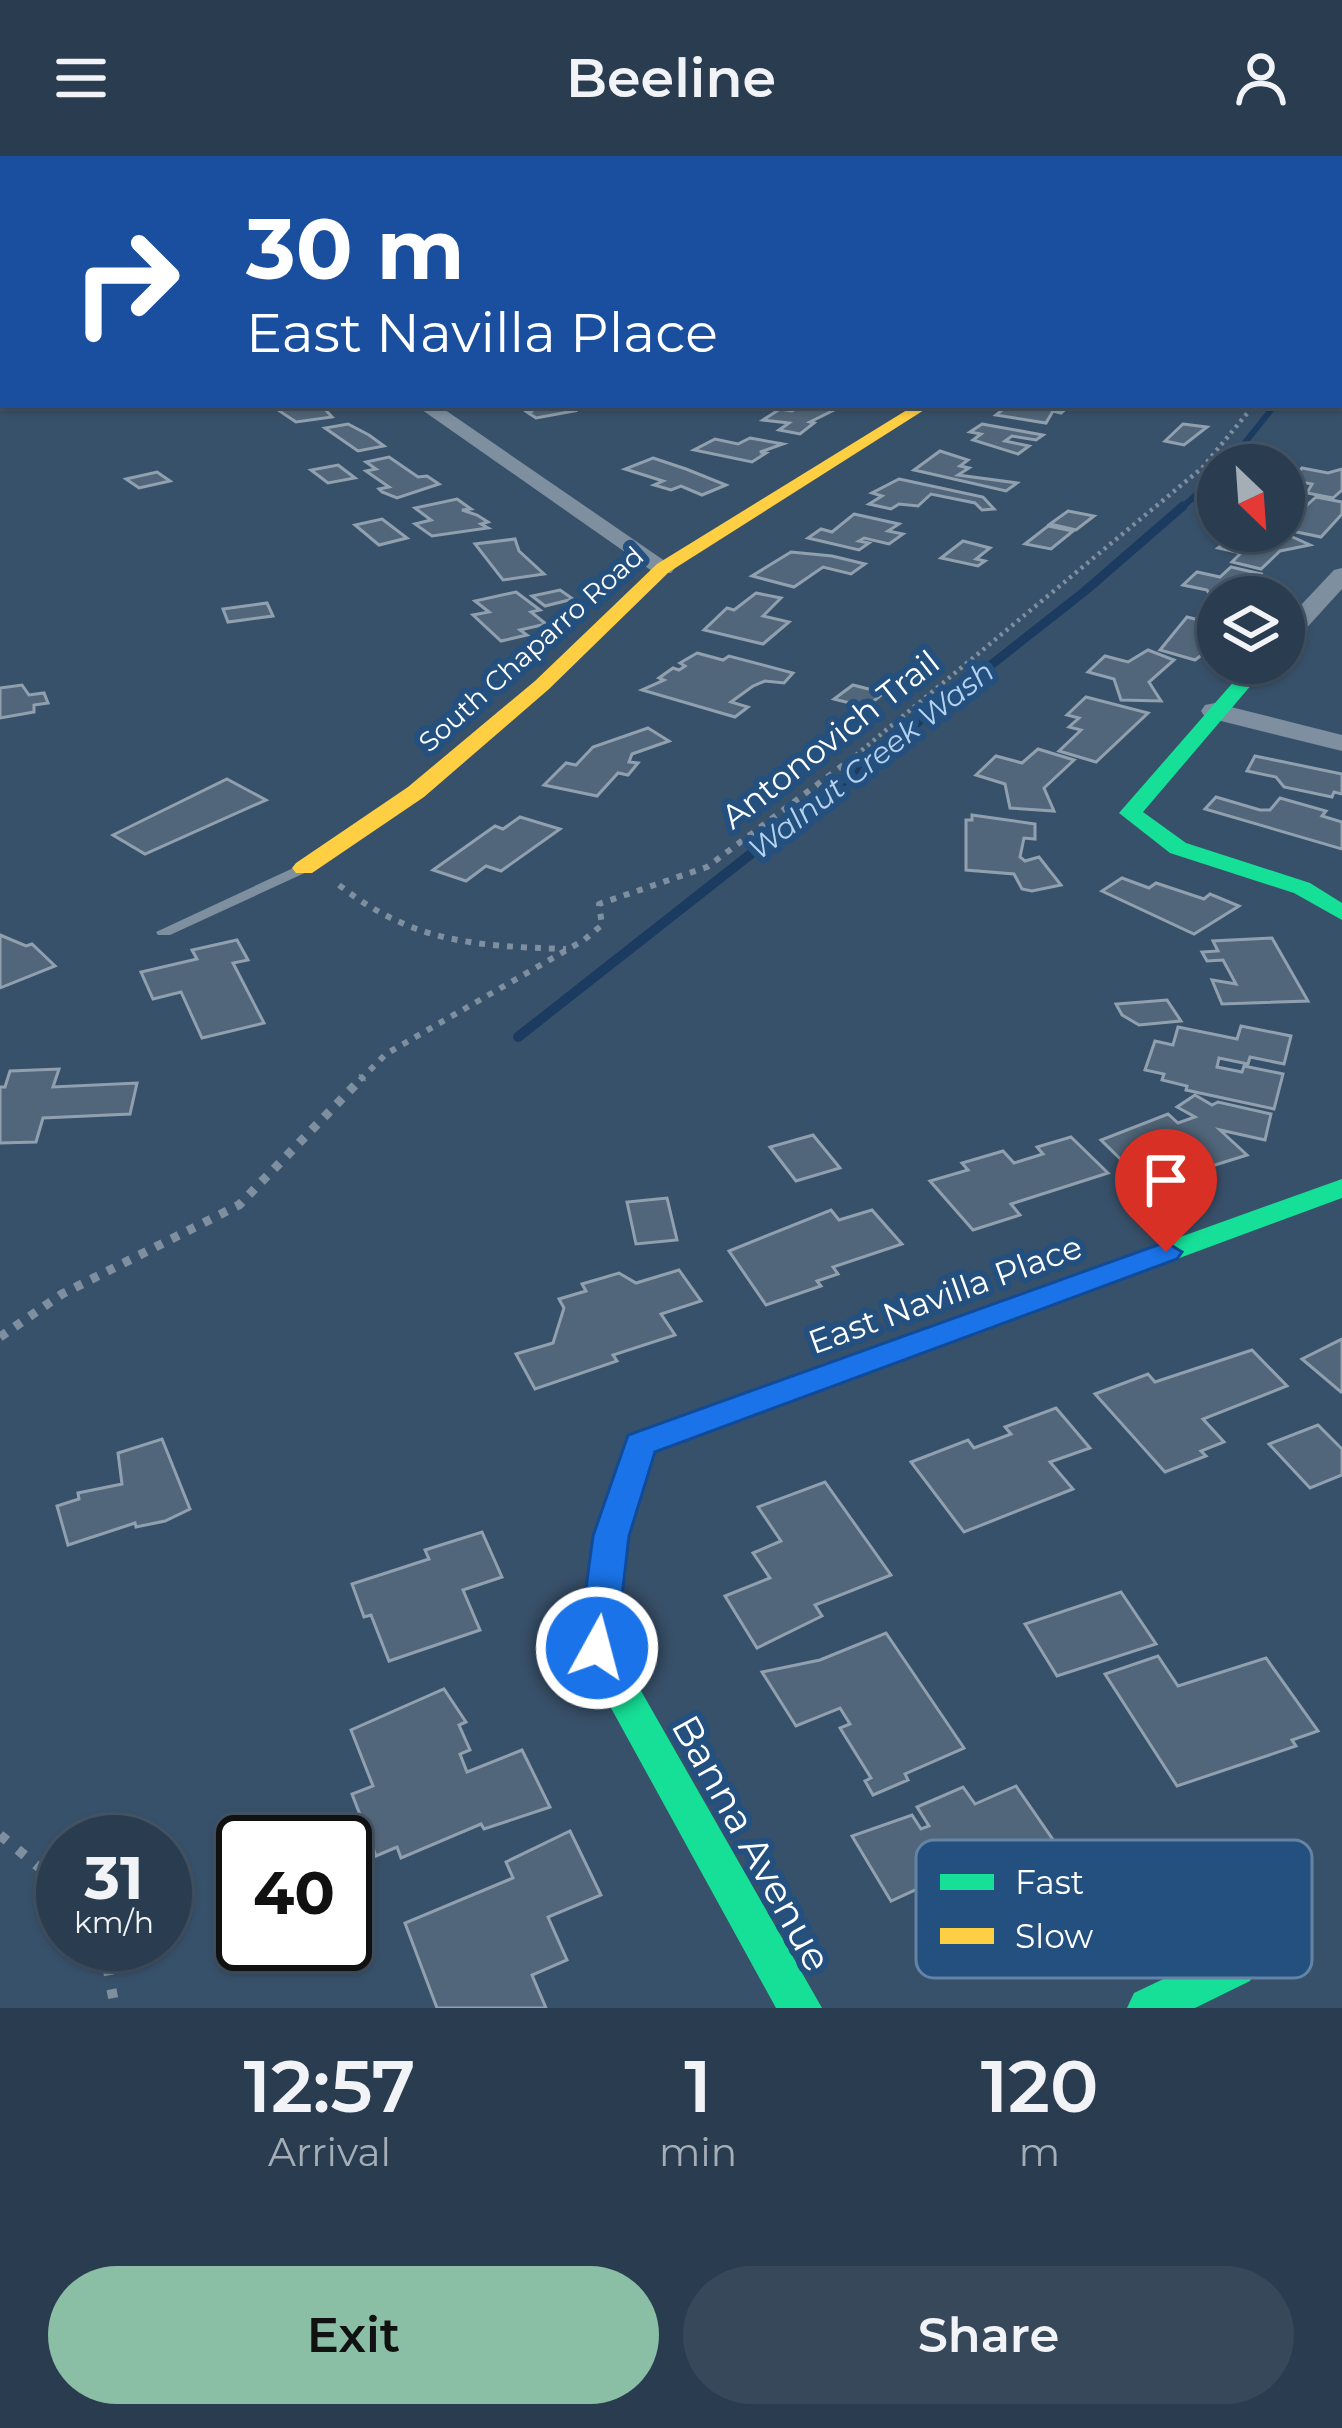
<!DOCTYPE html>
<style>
body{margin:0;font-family:Montserrat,sans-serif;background:#36485a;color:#f1f3f6;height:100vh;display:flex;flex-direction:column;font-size:45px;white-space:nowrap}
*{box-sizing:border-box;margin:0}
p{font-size:39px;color:#a5aeb7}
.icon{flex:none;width:66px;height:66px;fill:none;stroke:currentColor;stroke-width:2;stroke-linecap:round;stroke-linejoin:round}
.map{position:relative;height:1852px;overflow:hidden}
.sheet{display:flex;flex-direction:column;background:#2a3d50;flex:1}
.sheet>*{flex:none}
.guide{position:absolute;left:0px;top:0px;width:1344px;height:252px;box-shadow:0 3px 9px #0004,0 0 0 3px #465667;background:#1a4fa0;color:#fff;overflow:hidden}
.needle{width:78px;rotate:155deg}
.buttons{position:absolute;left:1197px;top:288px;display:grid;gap:24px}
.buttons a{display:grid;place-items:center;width:108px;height:108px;border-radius:50%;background:#2a3d50;box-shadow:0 3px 9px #0004,0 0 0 3px #465667;font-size:60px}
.speed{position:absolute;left:36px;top:1659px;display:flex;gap:24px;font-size:60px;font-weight:700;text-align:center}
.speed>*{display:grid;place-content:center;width:156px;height:156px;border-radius:50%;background:#2a3d50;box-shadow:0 3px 9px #0004,0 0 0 3px #465667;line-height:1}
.speed small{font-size:30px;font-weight:400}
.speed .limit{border:6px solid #111;border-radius:18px;background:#fff;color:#111}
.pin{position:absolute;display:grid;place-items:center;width:102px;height:102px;color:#fff;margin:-123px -51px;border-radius:50% 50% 50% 0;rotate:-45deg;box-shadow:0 0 12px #0007}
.pin .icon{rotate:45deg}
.me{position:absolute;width:132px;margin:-66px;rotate:7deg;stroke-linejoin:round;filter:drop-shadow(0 0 9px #0008)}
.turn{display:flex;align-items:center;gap:42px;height:252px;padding:0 48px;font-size:54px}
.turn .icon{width:156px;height:156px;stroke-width:2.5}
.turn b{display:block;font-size:84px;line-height:102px}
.eta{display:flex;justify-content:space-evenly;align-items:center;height:204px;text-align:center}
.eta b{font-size:72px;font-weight:600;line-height:84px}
.action{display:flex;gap:24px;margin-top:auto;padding:24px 48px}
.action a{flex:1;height:138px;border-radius:72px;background:#8abfa5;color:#111;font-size:48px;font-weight:600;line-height:138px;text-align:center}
.action a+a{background:#36485a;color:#f1f3f6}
header{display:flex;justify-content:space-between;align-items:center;height:156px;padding:0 48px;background:#2a3d50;font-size:54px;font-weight:600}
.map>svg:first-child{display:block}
</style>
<header><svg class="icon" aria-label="menu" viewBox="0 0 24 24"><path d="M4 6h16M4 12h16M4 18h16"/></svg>Beeline<svg class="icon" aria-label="person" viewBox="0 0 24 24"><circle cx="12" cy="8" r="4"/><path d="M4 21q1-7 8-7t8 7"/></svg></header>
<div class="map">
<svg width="1342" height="1852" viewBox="0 0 1342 1852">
<rect width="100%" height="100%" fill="#38516a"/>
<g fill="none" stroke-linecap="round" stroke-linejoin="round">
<g stroke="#1b3c60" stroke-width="6">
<path d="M1227,309L1275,249"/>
<path d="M1180,353L1218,320"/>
</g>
<path stroke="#1b3c60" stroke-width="9" d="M870,604L1085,435L1183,350"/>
<path stroke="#1b3c60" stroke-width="10" d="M518,881L874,601"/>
</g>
<g fill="#51667a" stroke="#91a0af" stroke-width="3">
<path d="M321,249L332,261L296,266L272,250Z"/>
<path d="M564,249L574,255L536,262L527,256L533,255L516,250Z"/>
<path d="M802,249L838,252L810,266L814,267L800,278L779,274L789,267L763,264L780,253L792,255Z"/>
<path d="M1008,249L1034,252L1069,250L1061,257L1053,255L1046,267L996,259Z"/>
<path d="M348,268L369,279L384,290L358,295L325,272Z"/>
<path d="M982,268L1043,279L1036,284L1012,280L1005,285L1029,290L1018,298L973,284L981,278L970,276Z"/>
<path d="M1183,268L1207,271L1184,289L1165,285Z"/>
<path d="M750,282L783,288L760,296L766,297L752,306L694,294L715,283L738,288Z"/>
<path d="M940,295L968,304L960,310L969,312L958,319L1017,327L1006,335L914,314Z"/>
<path d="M389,301L418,321L427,320L439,328L397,342L382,336L379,333L389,331L366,315L376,313L366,306Z"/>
<path d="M653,302L686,313L726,329L702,339L681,330L671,334L654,329L663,325L625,313Z"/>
<path d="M338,309L355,322L328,327L311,314Z"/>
<path d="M1302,312L1328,317L1342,313V334L1333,342L1307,337L1312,328L1291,324Z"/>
<path d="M157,316L170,325L139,332L126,323Z"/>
<path d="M899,323L983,341L994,353L982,354L975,347L931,338L918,350L899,348L891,353L869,348L882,340L872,337Z"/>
<path d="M1316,341L1342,346V358L1321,381L1292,375L1299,368L1288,366Z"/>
<path d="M457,343L471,353L462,354L477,359L488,366L481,368L488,372L432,380L415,368L431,364L415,352Z"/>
<path d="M1068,355L1094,360L1076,374L1050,368Z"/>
<path d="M854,358L899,368L888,375L903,378L889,388L864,382L859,385L869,387L859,394L808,382L821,373L832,376Z"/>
<path d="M382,363L407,382L379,389L355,369Z"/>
<path d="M1048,370L1073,375L1051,393L1025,388Z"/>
<path d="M1286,378L1310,389L1280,395L1261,413L1232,406L1241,397L1218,392L1230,382L1251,386Z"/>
<path d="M515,383L519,395L544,418L503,424L475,388Z"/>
<path d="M963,385L990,392L976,403L985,405L978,410L941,402Z"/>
<path d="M791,396L832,400L865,408L851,418L823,411L794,431L752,420Z"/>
<path d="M1231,411L1261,418L1242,441H1218V453L1207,434L1183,429L1197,416L1220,421Z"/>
<path d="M560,434L573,443L545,450L532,440Z"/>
<path d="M516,436L540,454L531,456L546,468L520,474L527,479L501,485L473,459L489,456L475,445Z"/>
<path d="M756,437L781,442L763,460L789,466L763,488L704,474L727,452L734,454Z"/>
<path d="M267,447L273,460L228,466L223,453Z"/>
<path d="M1208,455L1218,458V478L1213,482L1218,484L1207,495L1195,504L1160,494L1187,461L1199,464Z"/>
<path d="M1148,494L1174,504L1149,526L1161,545L1121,544L1114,523L1088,516L1105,500L1128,506Z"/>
<path d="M697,497L723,504L729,500L793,517L784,527L765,525L753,530L731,546L748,551L735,561L642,534L664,524L659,522L673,512L679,514L685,510L680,507Z"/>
<path d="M22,529L29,539L44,537L48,547L34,549V556L0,562V532Z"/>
<path d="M853,529L884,537L866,551L834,543Z"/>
<path d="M1086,541L1148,557L1096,606L1059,595L1081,574L1069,571L1079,562L1067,559Z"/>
<path d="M648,572L669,585L632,598L629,606L638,607L628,619L618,617L597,640L544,629L566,607L576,609L593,591Z"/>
<path d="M1038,593L1074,604L1044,632L1054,655L1010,652L1005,628L976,619L996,600L1022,607Z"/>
<path d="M1255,600L1342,618V638L1334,636L1332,641L1284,631L1276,621L1247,615Z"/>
<path d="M227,623L266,644L145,698L113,679Z"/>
<path d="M1216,641L1260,654H1270L1280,642L1326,655L1322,660L1342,666V693L1205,653Z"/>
<path d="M972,659L1035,668V683L1024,682L1020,701L1025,705L1039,701L1061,729L1032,735L1022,733L1014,718L966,714V664H972Z"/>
<path d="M520,661L560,673L501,715L486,710L466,725L433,714L495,670L503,673Z"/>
<path d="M1122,722L1149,732L1156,727L1204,743L1210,738L1239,750L1194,778L1102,735Z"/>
<path d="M0,779L26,790L32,788L55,810L0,832Z"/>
<path d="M1272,782L1308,845L1222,848L1212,824L1236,828L1223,804L1207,805L1202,796L1218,795L1213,785Z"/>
<path d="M237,784L248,804L233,807L264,867L202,882L181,836L153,843L141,816L197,803L192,794Z"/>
<path d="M1167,844L1181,865L1139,869L1122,859L1116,848Z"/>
<path d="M1241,870L1291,880L1284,908L1250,901L1248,908L1219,902L1217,911L1242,916L1244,910L1283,918L1274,953L1186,934L1187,930L1162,924L1164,918L1145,914L1155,885L1173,889L1178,871L1237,883Z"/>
<path d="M59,913L53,931L137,927L130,958L43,962L36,986L0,987V931H5L10,915Z"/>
<path d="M1195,939L1212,949L1218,946L1271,958L1265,984L1220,974L1247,999L1148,1030L1101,984L1168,958L1178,967L1195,961L1177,951Z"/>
<path d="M813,979L840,1012L796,1025L770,991Z"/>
<path d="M1071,981L1108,1017L1011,1048L1020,1059L973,1074L930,1025L968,1014L962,1007L1003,995L1014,1007L1043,998L1037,991Z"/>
<path d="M667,1042L677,1084L636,1088L627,1046Z"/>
<path d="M831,1054L839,1064L872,1054L902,1088L833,1111L838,1118L817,1125L821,1130L766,1149L729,1095Z"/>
<path d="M679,1114L701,1145L661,1158L675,1179L613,1199L617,1205L535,1233L516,1198L553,1187L564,1152L559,1143L586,1135L582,1128L619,1117L636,1127Z"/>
<path d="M1342,1183V1235L1341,1236L1302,1203Z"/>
<path d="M1252,1194L1287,1230L1203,1263L1224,1286L1201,1295L1206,1300L1165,1316L1095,1238L1148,1218L1155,1226Z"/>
<path d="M1056,1252L1090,1292L1050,1306L1073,1333L964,1376L911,1306L968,1284L974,1292L1011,1278L1005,1271Z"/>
<path d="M1318,1269L1342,1293V1319L1310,1332L1269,1288Z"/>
<path d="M162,1283L190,1353L165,1365L136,1371L135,1367L68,1389L57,1350L79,1343L78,1337L122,1328L118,1297Z"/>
<path d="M825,1326L891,1419L815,1449L822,1460L757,1492L725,1440L770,1422L753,1397L781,1385L758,1351Z"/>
<path d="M482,1376L502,1421L463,1434L480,1474L389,1505L371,1459L364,1461L352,1428L429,1403L425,1394Z"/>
<path d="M1121,1436L1156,1488L1057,1520L1025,1468Z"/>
<path d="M886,1477L964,1592L905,1618L908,1624L873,1639L865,1625L871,1622L840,1572L850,1568L840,1552L796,1570L762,1516L820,1504Z"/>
<path d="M1158,1500L1178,1530L1266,1502L1318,1575L1292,1584L1296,1590L1177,1630L1105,1518Z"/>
<path d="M444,1533L466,1566L459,1569L470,1594L460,1598L467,1616L522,1594L550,1651L484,1673L481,1668L401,1702L397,1691L376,1700L352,1638L373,1630L351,1574Z"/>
<path d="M1016,1630L1105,1759L1025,1797L1003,1762L971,1778L937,1724L891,1745L852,1680L912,1659L921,1673L929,1670L917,1651L963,1631L975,1648Z"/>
<path d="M570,1675L601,1739L548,1761L567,1804L532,1819L546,1852H437L405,1767L513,1722L506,1706Z"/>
</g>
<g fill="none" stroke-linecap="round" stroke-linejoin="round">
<g stroke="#7e8fa0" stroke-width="3" stroke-dasharray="3 4.5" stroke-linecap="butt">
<path d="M737,0L802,3"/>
<path d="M506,3L514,0"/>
</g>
<path stroke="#7e8fa0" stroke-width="4.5" stroke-dasharray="3 4.5" stroke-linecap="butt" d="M850,604L1202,312L1254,249"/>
<g stroke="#7e8fa0" stroke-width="6" stroke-dasharray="6 8" stroke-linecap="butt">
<path d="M339,729C413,787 476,790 566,793"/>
<path d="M360,924L386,898L584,784L602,769L599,748L707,711L854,601"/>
</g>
<path stroke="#7e8fa0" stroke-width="9" stroke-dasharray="8 10" stroke-linecap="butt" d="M0,1181L62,1138L239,1049L363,921"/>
<g stroke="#7e8fa0" stroke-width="10" stroke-dasharray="9 14" stroke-linecap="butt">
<path d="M0,1679L63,1731"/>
<path d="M103,1788L115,1852"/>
</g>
<g fill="#7e8fa0" fill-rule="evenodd">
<path d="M200,0H207L210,3H203Z"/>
<path d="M413,0H459L456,2Z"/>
<path d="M852,0H865L862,2Z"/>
<path d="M0,3L3,4V11L0,10Z"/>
<path d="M304,707L309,709L312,712L309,715L170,779H158L156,776Z"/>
</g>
<g fill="#7e8fa0" fill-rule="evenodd">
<path d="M415,249H438L675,412L671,417H655Z"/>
<path d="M1342,412V433L1293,487L1284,490V467L1334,414Z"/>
<path d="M1215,547L1342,579V595L1205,561L1201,555L1205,549Z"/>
</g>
<g fill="#16e098" fill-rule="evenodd">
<rect x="1341" y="92" width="1" height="8"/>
<path d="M1250,507H1270L1143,656L1186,687L1310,727L1342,747V764L1294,737L1170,697L1119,657Z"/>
<path d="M1342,1023V1042L654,1296L629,1380L616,1491L822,1852H776L578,1492L593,1380L628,1279Z"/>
<path d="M1235,1789L1250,1795L1257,1810L1250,1825L1195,1852H1127L1134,1837Z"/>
</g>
<g fill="#ffcf43" fill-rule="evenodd">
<rect x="0" y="74" width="3" height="6"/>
<path d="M915,249H932L669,416L549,533L424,641L312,717H296L292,712L296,707L408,631L535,525L657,408Z"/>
</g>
</g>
<path fill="#1a73e8" stroke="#114b97" stroke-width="3" d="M1166,1086L1182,1096L1177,1103L655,1296L629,1380L616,1492L610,1503L597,1508L584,1503L578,1492L593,1380L628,1279Z"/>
<g text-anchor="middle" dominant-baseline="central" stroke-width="12" stroke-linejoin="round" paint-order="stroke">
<g font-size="27" fill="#fff" stroke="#23507f">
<text transform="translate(531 493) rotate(-42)">South Chaparro Road</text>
</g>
<g font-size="30" font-style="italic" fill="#b4d2ee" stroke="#23507f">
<text transform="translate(871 604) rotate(-38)">Walnut Creek Wash</text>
</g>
<g font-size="33" fill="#fff" stroke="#23507f">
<text transform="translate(830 583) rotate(-38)">Antonovich Trail</text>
<text transform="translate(945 1138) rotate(-20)">East Navilla Place</text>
</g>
<g font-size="39" fill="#fff" stroke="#23507f">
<text transform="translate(752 1687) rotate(61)">Banna Avenue</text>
</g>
</g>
<rect x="916" y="1684" width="396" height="138" rx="18" fill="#23507f" stroke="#6584a5" stroke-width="3"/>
<rect x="940" y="1718" width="54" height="16" fill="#16e098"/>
<rect x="940" y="1772" width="54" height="16" fill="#ffcf43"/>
<g font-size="33" fill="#fff">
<text x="1015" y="1738">Fast</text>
<text x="1015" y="1792">Slow</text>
</g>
</svg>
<div class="buttons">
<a><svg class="needle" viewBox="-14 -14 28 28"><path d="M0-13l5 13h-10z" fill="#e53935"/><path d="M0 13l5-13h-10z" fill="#a5aeb7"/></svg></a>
<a><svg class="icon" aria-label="layers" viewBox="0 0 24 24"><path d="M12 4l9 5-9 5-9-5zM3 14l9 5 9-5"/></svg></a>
</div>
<div class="speed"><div>31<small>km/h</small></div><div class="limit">40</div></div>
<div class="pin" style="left:1166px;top:1096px;background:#d93025"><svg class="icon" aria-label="arrive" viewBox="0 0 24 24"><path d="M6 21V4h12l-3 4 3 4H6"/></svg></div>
<svg class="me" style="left:597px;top:1492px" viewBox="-20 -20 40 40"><circle r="17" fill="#1a73e8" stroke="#fff" stroke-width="3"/><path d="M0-11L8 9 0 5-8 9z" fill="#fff"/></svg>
<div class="guide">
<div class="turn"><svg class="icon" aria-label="right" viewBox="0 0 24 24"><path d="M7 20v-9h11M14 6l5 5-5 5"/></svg><div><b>30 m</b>East Navilla Place</div></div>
</div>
</div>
<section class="sheet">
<div class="eta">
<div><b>12:57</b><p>Arrival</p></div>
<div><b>1</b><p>min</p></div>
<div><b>120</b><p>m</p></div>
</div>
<div class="action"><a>Exit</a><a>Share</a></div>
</section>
